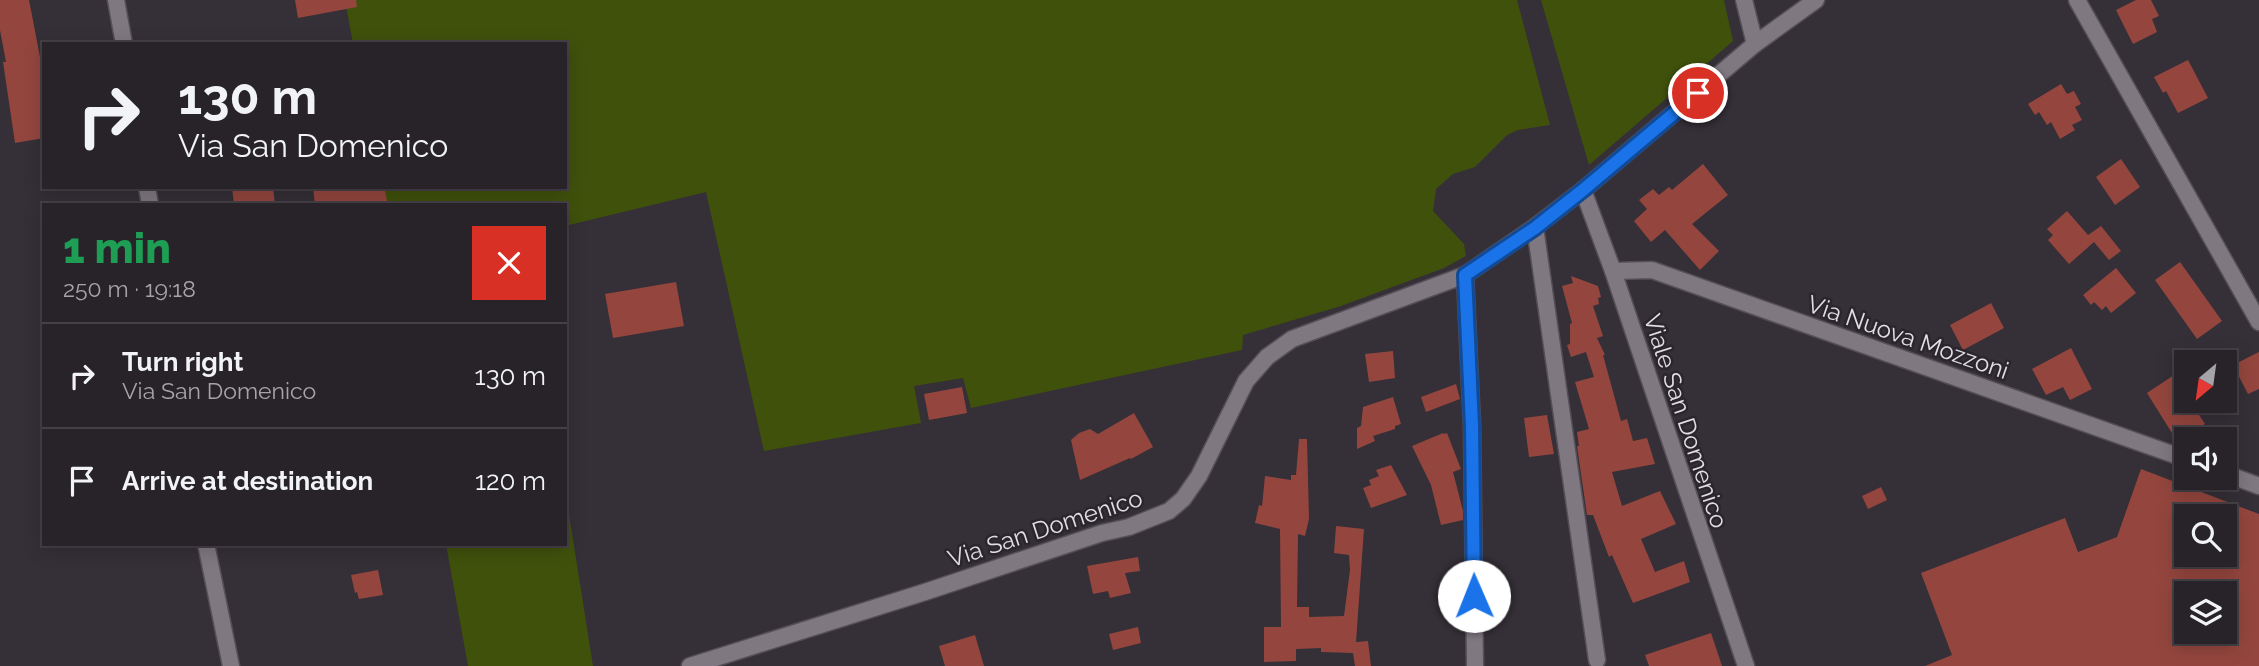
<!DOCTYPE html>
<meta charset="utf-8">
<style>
body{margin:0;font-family:Raleway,sans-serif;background:#342f35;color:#f1f3f6;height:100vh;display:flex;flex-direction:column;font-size:26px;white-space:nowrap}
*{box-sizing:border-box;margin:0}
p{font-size:23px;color:#a5a4a8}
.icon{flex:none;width:38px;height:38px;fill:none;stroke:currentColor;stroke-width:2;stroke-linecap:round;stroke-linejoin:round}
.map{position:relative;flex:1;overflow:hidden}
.drawer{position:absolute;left:42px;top:203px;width:525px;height:343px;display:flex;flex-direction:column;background:#282329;border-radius:0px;box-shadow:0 4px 18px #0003,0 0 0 2px #444046}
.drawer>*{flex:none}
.banner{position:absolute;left:42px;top:42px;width:525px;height:147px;border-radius:0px;box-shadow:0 4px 18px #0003,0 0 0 2px #444046;background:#282329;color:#f1f3f6;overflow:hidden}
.needle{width:46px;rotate:209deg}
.fabs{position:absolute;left:2174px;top:350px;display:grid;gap:14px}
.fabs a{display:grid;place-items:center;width:63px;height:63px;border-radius:0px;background:#282329;box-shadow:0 4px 18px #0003,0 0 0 2px #444046;font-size:35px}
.pin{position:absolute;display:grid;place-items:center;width:60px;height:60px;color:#fff;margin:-30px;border:4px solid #fff;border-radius:50%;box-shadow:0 2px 7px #0007}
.me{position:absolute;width:77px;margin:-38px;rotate:359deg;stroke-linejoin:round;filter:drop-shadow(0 0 5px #0008)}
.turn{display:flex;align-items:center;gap:24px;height:147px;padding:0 21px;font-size:32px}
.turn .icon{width:91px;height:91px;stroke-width:2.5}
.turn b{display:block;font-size:49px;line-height:60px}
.round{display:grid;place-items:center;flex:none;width:74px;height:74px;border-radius:0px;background:#342f35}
.summary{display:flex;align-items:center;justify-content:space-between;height:119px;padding:0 21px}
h1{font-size:42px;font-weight:800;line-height:52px;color:#1e9e55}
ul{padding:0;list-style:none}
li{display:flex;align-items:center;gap:21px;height:105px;padding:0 21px;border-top:2px solid #444046}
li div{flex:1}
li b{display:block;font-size:26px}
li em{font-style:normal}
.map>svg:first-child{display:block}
</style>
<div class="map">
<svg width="2259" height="666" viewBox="0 0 2259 666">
<rect width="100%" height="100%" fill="#352f37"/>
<g fill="#40510c">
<path d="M345,0H1517L1550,125L1518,130L1507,135L1475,167L1453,174L1436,189L1433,211L1464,244L1466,256L1444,268L1341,306L1243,335L1242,350L971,408L963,378L914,386L921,423L764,451L706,192L565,226V205H385L381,187H565V44H353Z"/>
<path d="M1541,0H1724L1733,41L1589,165Z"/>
<path d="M565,489L593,666H468L446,544H565Z"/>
</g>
<g fill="#94463e" fill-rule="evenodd">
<path d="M0,0H29L40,57H44V138L15,143L3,62H6L0,30Z"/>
<path d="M295,0H356L357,7L298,18Z"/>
<path d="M2136,0H2151L2159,16L2152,19L2157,32L2133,44L2116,10Z"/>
<path d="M2188,60L2208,98L2178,113L2166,91L2163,93L2154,77Z"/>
<path d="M2061,84L2067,94L2074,91L2081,104L2075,107L2082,120L2072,125L2075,130L2060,139L2051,122L2047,125L2039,112L2035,115L2028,104Z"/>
<path d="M2121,159L2140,187L2115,205L2096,177Z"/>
<path d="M1703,164L1728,195L1692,224L1719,251L1700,270L1665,230L1651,242L1634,221L1647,209L1639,200L1653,189L1659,195L1669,187L1672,190Z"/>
<path d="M232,187H273L275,205H234Z"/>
<path d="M313,187H384L388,205H315Z"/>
<path d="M2067,211L2088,235L2101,226L2121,251L2109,260L2094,242L2069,264L2048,240L2053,235L2047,229Z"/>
<path d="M2180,262L2222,321L2197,339L2155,280Z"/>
<path d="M2116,268L2136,293L2111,313L2106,306L2102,310L2094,302L2091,305L2083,295Z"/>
<path d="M1571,276L1598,286L1601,297L1598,298L1599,304L1593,306L1603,336L1597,338L1605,355H1603L1621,421L1627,419L1633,441L1647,438L1655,464L1612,472L1622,506L1660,491L1676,524L1641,539L1655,572L1684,561L1690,582L1633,603L1612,555L1609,557L1593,515H1587L1577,446H1579L1577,432L1589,429L1575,382L1594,377L1586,352L1571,357L1567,345L1570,344V324L1572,323L1562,286L1573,283Z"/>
<path d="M676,282L684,326L613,338L605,294Z"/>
<path d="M1991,303L2004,328L1963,350L1950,325Z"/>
<path d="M2071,348L2092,389L2070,400L2063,387L2046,395L2032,369Z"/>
<path d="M1393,351L1395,378L1369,382L1365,354Z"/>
<path d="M2259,352V389L2248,394L2233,365Z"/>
<path d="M2174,375L2186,393V401H2190L2205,424L2192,432L2190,428L2175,438L2147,393Z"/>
<path d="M1456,384L1460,399L1426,412L1421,397Z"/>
<path d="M962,387L967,413L929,420L924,394Z"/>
<path d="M1393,397L1401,424L1395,426V429L1373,436L1375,441L1357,449V428L1361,426L1363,407Z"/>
<path d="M1134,413L1153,447L1131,459L1130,458L1080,480L1071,440L1079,433L1090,429L1098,434Z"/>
<path d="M1547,415L1554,454L1529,457L1524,418Z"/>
<path d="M1443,433L1444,434L1447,433L1461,469L1453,472L1463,511V520L1441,525L1431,485L1412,446Z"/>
<path d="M1299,439H1307L1309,519L1305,536L1298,534L1297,607H1309V617L1344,616L1350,570L1349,555L1334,553L1336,526L1364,529L1356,642L1368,641L1371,666H1355L1353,653L1321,652V648L1296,649V661L1264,662V627H1281L1280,529L1255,523L1259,505L1262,506L1265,476L1291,480V475H1296Z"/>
<path d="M1391,465L1407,495L1371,508L1363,488L1371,485L1369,480L1379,476L1376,470Z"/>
<path d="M2141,469L2259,514V666H1925L1952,655L1921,573L2065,518L2078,552L2117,537ZM2186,516H2224V555H2186ZM2186,593H2224V632H2186Z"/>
<path d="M1881,487L1887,500L1868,509L1862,496Z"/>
<path d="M1138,557L1140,571L1125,573L1131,593L1110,598L1108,591L1093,594L1087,566Z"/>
<path d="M378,570L383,595L359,599L357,592L355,593L351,575Z"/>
<path d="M1138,627L1141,643L1113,650L1109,634Z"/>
<path d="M1711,633L1722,666H1649L1645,655Z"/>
<path d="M975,635L984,666H945L939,646Z"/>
</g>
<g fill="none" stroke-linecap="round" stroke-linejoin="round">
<defs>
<g id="minor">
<path d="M116,0L124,44"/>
<path d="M1744,0L1755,44"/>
<path d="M2077,0L2259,322"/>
<path d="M147,187L150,205"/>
<path d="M1583,190L1613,271L1746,666"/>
<path d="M1535,227L1597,660"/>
<path d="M1613,271L1652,270L2186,459"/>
<path d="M1465,275L1472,426L1475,666"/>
<path d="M2224,473L2259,486"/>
<path d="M206,544L231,666"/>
<path d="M690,666L925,592L1102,533L1129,527L1169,511L1183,499L1199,476L1246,381L1267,357L1292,339L1465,275L1535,227L1583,190L1755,44L1816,0"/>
</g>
</defs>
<use href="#minor" stroke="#544e56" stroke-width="19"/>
<use href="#minor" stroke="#7f7881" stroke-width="16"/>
</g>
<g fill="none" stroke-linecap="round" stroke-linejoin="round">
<defs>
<path id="route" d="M1474,596L1472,426L1465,275L1535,228L1583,190L1698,93"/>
</defs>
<use href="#route" stroke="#114b97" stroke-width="18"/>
<use href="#route" stroke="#1a73e8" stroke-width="12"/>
</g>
<g text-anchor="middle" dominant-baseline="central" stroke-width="5" stroke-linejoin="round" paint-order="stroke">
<g font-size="24" fill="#e1dde2" stroke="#2b252d">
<text transform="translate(1908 337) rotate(19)">Via Nuova Mozzoni</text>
<text transform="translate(1686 421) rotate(72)">Viale San Domenico</text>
<text transform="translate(1045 528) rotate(-18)">Via San Domenico</text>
</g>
</g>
</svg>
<div class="fabs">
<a><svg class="needle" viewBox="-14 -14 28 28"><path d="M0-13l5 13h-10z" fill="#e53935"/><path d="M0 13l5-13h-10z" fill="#a5a4a8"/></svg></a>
<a><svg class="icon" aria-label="sound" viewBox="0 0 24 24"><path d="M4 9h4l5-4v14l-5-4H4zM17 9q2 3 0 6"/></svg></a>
<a><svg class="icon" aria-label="search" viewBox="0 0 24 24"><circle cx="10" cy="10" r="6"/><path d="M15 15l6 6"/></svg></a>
<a><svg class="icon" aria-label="layers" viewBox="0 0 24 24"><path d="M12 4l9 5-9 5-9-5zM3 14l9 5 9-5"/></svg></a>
</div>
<div class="pin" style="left:1698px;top:93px;background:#d93025"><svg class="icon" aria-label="arrive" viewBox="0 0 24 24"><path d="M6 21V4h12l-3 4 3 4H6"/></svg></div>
<svg class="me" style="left:1474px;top:596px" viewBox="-20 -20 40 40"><circle r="19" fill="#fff"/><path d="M0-13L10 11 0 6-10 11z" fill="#1a73e8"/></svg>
<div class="banner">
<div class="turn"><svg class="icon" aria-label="right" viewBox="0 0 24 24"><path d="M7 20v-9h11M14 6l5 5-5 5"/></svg><div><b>130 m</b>Via San Domenico</div></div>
</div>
<section class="drawer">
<div class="summary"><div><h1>1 min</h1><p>250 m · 19:18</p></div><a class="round" style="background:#d93025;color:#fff"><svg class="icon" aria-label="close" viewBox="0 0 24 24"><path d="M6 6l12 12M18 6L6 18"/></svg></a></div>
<ul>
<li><svg class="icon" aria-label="right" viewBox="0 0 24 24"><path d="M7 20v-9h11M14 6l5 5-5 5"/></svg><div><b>Turn right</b><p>Via San Domenico</p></div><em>130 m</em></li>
<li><svg class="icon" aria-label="arrive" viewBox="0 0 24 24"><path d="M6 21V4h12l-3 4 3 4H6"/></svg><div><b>Arrive at destination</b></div><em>120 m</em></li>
</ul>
</section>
</div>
